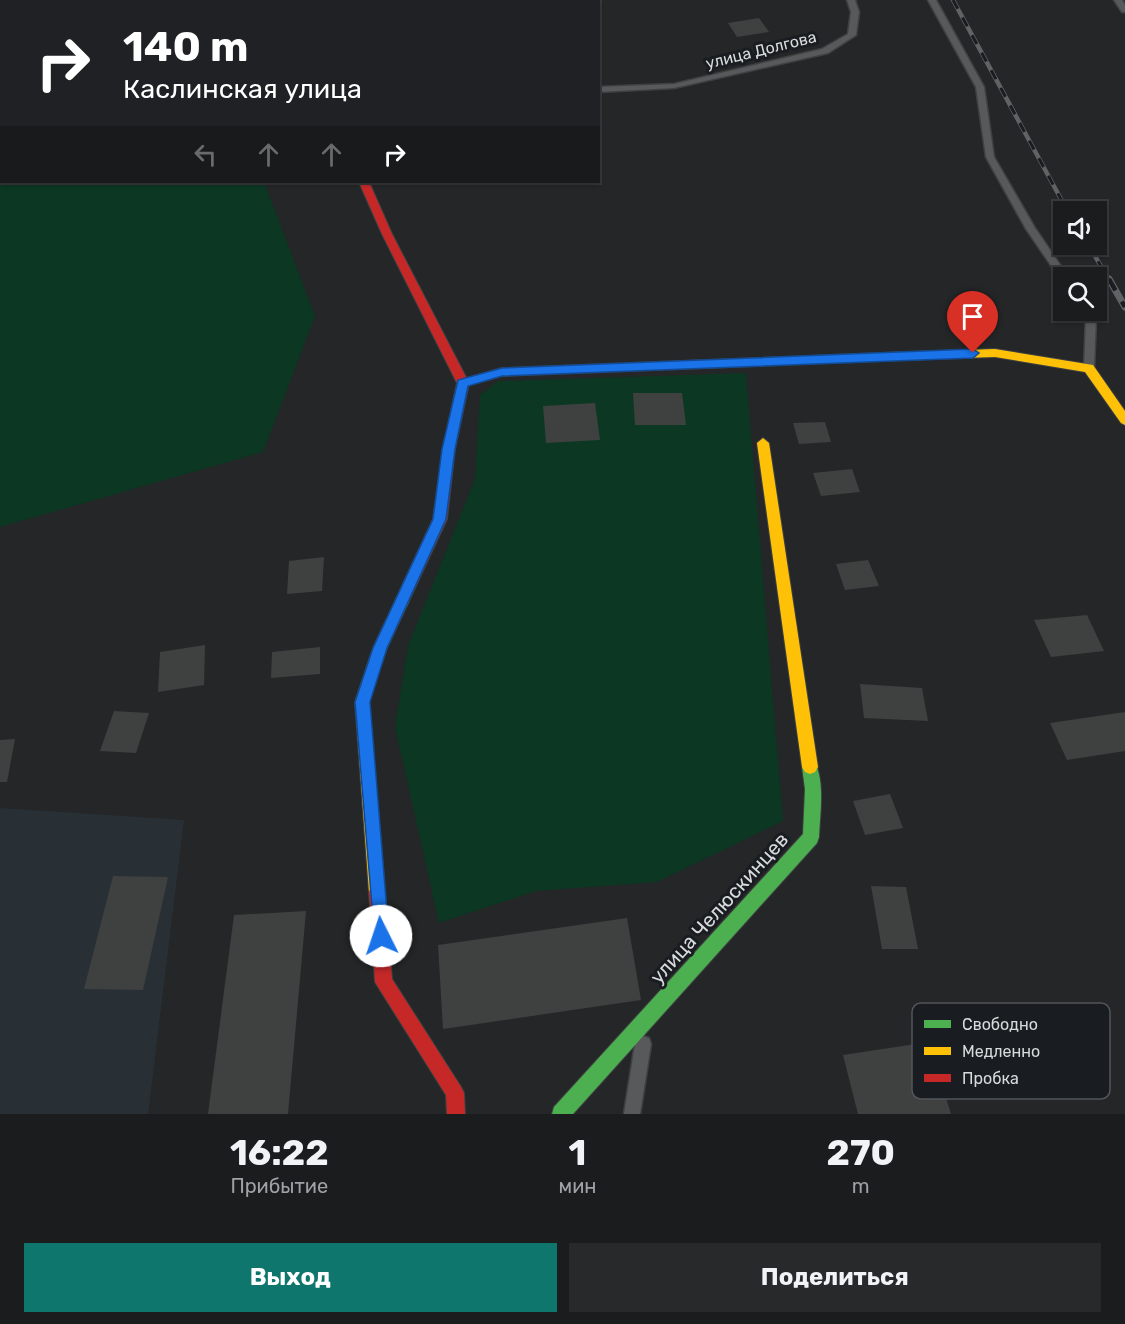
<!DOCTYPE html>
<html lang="ru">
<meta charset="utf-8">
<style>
body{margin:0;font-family:Rubik,sans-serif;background:#28292b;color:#f1f3f6;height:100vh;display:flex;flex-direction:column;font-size:22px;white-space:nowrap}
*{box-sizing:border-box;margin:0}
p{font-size:20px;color:#a0a1a4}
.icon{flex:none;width:33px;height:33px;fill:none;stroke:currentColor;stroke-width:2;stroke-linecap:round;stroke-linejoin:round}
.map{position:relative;height:1114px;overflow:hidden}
.panel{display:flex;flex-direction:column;background:#1b1c1e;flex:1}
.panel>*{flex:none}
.banner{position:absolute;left:0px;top:0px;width:600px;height:183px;box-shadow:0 2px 4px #0004,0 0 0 2px #393a3c;background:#202124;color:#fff;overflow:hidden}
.controls{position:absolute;left:1053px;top:201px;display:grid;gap:12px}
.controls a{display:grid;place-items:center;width:54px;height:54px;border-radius:0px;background:#1b1c1e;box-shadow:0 2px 4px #0004,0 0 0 2px #393a3c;font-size:30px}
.pin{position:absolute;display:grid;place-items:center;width:51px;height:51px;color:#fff;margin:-62px -26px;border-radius:50% 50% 50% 0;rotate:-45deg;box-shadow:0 0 6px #0007}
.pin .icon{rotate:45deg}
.me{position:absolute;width:66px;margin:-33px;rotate:356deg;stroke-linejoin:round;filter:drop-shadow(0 0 4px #0008)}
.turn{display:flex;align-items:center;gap:21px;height:126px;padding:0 24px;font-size:27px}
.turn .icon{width:78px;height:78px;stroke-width:2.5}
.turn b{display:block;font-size:42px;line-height:51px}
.lanes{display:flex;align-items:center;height:57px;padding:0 24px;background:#0003;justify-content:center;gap:30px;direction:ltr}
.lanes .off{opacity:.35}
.eta{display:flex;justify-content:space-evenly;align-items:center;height:102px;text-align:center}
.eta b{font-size:36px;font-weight:700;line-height:42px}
.action{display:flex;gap:12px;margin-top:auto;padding:12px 24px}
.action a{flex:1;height:69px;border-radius:0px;background:#0f766e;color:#fff;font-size:24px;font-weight:700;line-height:69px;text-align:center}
.action a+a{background:#28292b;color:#f1f3f6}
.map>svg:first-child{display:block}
</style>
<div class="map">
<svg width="1125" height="1114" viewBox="0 0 1125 1114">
<rect width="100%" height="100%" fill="#242628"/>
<path fill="#283036" d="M0,808L184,820L148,1114H0Z"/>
<g fill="#0c3723">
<path d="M0,6L2,182H264L315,316L263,452L0,527Z"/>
<path d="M746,373L783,821L657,882L536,891L439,923L395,727L408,646L475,479L480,395L498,381Z"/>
</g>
<g fill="#3f4040">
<path d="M759,18L769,32L737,37L728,23Z"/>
<path d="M633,393H682L686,425H635Z"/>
<path d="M595,403L600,440L546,443L543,406Z"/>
<path d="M825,422L831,442L799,444L793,423Z"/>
<path d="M852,469L860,492L821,496L813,473Z"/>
<path d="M324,557L322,591L287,594L289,561Z"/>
<path d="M868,560L879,586L845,590L836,564Z"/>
<path d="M1087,615L1104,651L1051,657L1034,620Z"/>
<path d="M205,645L204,685L158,692L160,652Z"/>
<path d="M320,647V674L271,678L272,652Z"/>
<path d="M860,684L922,688L928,721L864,718Z"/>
<path d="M114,711L149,713L136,753L100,751Z"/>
<path d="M1125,712V751L1067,760L1050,723Z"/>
<path d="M15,739L7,782H0V740Z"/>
<path d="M890,794L903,828L865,835L853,801Z"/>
<path d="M113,876L168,877L143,990L84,989Z"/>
<path d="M871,886L906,887L918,949H882Z"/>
<path d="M306,911L288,1114H208L234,915Z"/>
<path d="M627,918L641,1000L443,1029L438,945Z"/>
<path d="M929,1042L951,1114H858L843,1055Z"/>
</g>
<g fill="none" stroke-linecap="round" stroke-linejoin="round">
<defs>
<g id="lane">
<path d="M847,0H855L859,12L856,35L828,53L674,88L598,92V87L674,84L822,49L848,34L851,12Z"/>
<path d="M928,0H936L984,87L994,157L1035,228L1069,278H1064V281L1061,280L1026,229L986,157L976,87Z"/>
<path d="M1114,0H1122L1125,5V12H1122Z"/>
<path d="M1081,310H1091L1096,318L1094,368L1089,372L1084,368L1086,318Z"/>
<path d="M643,1036L649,1038L651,1044L640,1114H624L635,1044L637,1038Z"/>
</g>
<path id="street" d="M343,0H359L342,2Z"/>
<g id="fast">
<path d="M932,351L938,355L932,359L502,376L463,387L457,383L459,380L502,368Z"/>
<path d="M810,760L815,762C825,784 820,813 819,837L817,843L573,1114H552L554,1107L803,834L805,789L802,767L805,762Z"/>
</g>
<g id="slow">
<path d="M995,349L1093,365L1125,411V425L1121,423L1085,372L995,357L932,359L926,355L932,351Z"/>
<path d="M763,438L769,443L818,767L815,772L810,774L805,772L802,767L757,443Z"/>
<path d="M402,595L407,597L409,601L387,648L369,702L385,892L383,898L377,900L371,898L369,892L355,702L373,648L397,597Z"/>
</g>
<g id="jam">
<path d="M359,182H369L392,234L469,383L455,449L447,519L407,605L402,607L397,605L395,601L433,519L443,449L457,383L382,234Z"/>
<path d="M377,884L383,886L385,892L392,979L461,1087L464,1093L465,1114H447L446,1095L375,982L369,892L371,886Z"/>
</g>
</defs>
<use href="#lane" stroke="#3e4142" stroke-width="3"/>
<use href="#street" stroke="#3e4142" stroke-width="2"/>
<use href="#fast" stroke="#3e4142" stroke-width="2"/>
<use href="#slow" stroke="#3e4142" stroke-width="2"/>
<use href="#jam" stroke="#3e4142" stroke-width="2"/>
<use href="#lane" fill="#57595a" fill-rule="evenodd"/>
<use href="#street" fill="#57595a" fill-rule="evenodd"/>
<use href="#fast" fill="#4caf50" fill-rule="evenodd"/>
<use href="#slow" fill="#ffc107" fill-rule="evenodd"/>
<use href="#jam" fill="#c62828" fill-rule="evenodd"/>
<defs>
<g id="rail-far1">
<path d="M953,0L1068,212"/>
<path d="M1088,244L1109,280"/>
</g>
<path id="rail" d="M1109,279L1125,307"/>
</defs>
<use href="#rail-far1" stroke="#606263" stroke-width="4.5"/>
<use href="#rail" stroke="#606263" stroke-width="7"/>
<use href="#rail-far1" stroke="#191d21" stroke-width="3" stroke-dasharray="10" stroke-linecap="butt"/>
<use href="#rail" stroke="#191d21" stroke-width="4.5" stroke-dasharray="13" stroke-linecap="butt"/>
</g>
<path fill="#1a73e8" stroke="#114b97" stroke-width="1.5" d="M973,349L979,353L973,358L502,376L468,386L455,449L446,519L387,648L370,702L389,936L387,942L381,944L375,942L355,702L373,648L433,519L442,449L458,380L502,368Z"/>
<g text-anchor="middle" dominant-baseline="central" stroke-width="6" stroke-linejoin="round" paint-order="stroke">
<g font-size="16" fill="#d8dbdd" stroke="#191d21">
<text transform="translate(761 50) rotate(-14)">улица Долгова</text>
</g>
<g font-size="20" fill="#d8dbdd" stroke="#191d21">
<text transform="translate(719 908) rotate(-48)">улица Челюскинцев</text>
</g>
</g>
<rect x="912" y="1003" width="198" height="96" rx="9" fill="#191d21" stroke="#525659" stroke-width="1.5"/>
<rect x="924" y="1020" width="27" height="8" fill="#4caf50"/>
<rect x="924" y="1047" width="27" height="8" fill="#ffc107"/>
<rect x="924" y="1074" width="27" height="8" fill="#c62828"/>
<g font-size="16" fill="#d8dbdd">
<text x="962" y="1030">Свободно</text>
<text x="962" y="1057">Медленно</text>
<text x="962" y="1084">Пробка</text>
</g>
</svg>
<div class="controls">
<a><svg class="icon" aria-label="sound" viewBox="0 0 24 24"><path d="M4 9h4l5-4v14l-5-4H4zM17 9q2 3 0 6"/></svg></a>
<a><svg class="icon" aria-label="search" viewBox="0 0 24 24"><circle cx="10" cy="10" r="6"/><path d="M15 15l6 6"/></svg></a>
</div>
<div class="pin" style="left:973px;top:353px;background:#d93025"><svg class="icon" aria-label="arrive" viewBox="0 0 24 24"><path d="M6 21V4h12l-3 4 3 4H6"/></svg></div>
<svg class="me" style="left:381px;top:936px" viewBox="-20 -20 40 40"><circle r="19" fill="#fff"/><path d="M0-13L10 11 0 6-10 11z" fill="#1a73e8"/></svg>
<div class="banner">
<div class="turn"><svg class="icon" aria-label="right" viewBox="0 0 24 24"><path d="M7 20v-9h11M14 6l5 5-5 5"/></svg><div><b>140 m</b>Каслинская улица</div></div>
<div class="lanes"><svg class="icon off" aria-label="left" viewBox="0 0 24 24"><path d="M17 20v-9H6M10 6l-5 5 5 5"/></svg><svg class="icon off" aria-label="ahead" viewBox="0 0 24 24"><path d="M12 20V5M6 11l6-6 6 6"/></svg><svg class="icon off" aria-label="ahead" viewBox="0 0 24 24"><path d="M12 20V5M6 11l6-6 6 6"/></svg><svg class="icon" aria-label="right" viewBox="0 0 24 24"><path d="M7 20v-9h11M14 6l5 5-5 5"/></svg></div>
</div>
</div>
<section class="panel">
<div class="eta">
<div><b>16:22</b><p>Прибытие</p></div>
<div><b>1</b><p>мин</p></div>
<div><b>270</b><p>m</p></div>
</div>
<div class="action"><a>Выход</a><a>Поделиться</a></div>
</section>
